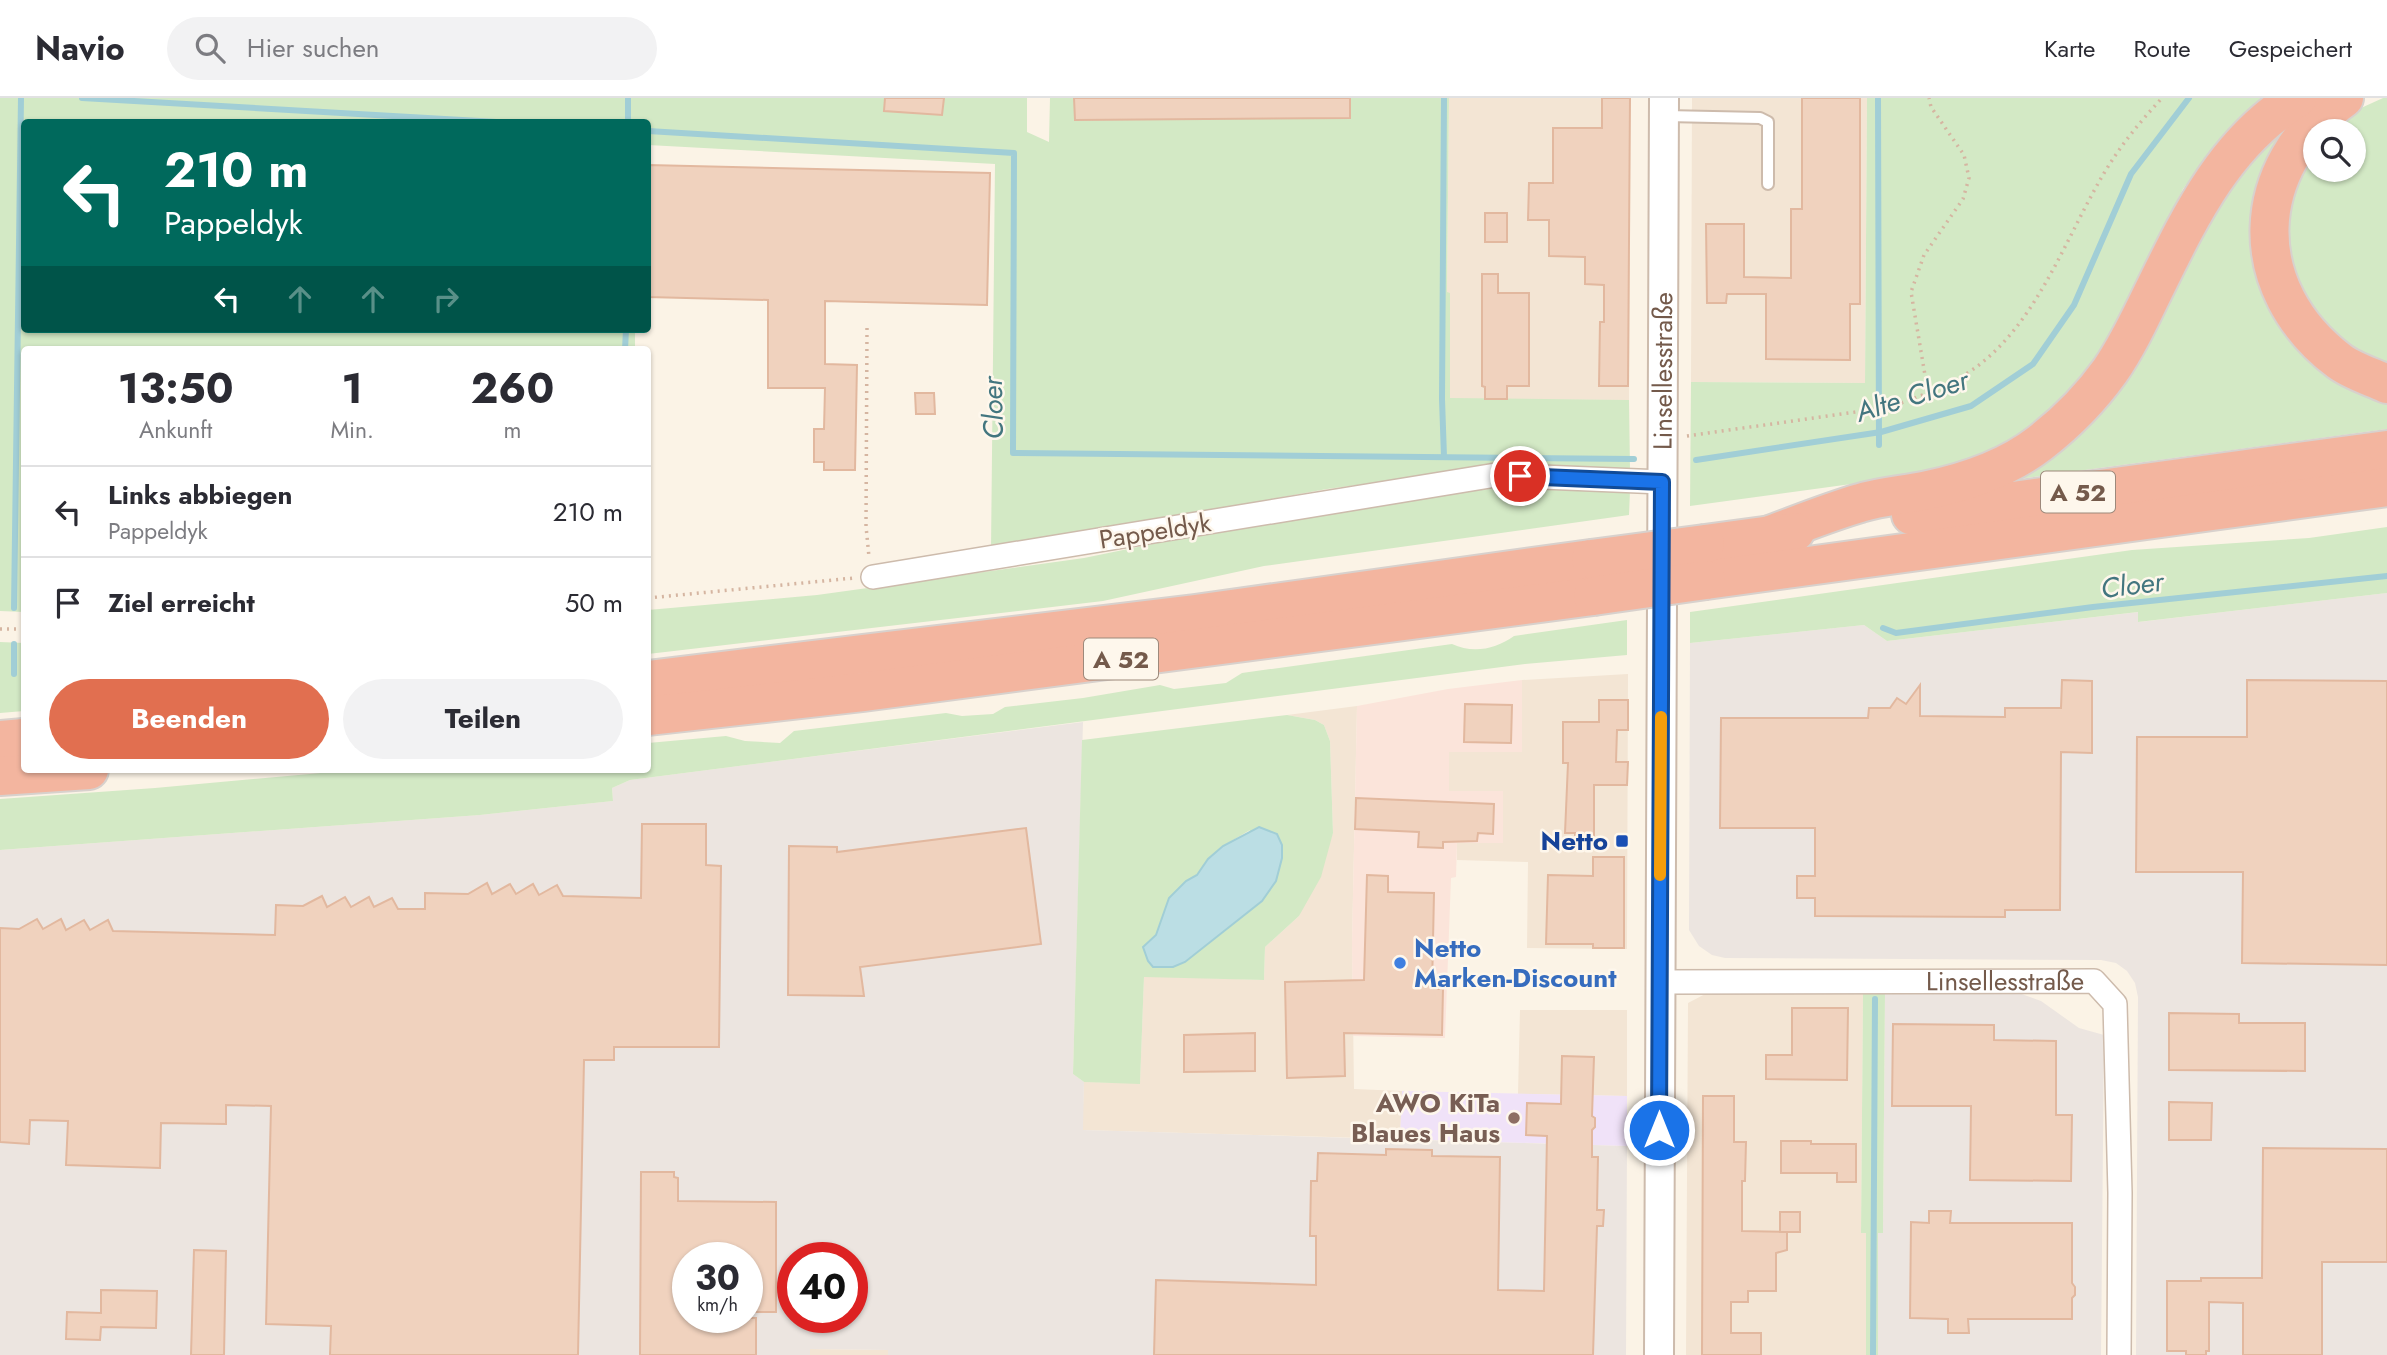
<!DOCTYPE html>
<html lang="de">
<meta charset="utf-8">
<style>
body{margin:0;font-family:Jost,sans-serif;background:#f2f2f3;color:#2b2b33;height:100vh;display:flex;flex-direction:column;font-size:26px;white-space:nowrap}
*{box-sizing:border-box;margin:0}
p{font-size:23px;color:#7c7c81}
.icon{flex:none;width:38px;height:38px;fill:none;stroke:currentColor;stroke-width:2;stroke-linecap:round;stroke-linejoin:round}
.map{position:relative;flex:1;overflow:hidden}
.sheet{position:absolute;left:21px;top:248px;width:630px;height:427px;display:flex;flex-direction:column;background:#fff;border-radius:7px;box-shadow:0 2px 5px #0004}
.sheet>*{flex:none}
.hud{position:absolute;left:21px;top:21px;width:630px;height:214px;border-radius:7px;box-shadow:0 2px 5px #0004;background:#00695c;color:#fff;overflow:hidden}
.buttons{position:absolute;left:2303px;top:21px;display:grid;gap:14px}
.buttons a{display:grid;place-items:center;width:63px;height:63px;border-radius:50%;background:#fff;box-shadow:0 2px 5px #0004;font-size:35px}
.speed{position:absolute;left:672px;top:1144px;display:flex;gap:14px;font-size:35px;font-weight:700;text-align:center}
.speed>*{display:grid;place-content:center;width:91px;height:91px;border-radius:50%;background:#fff;box-shadow:0 2px 5px #0004;line-height:1}
.speed small{font-size:18px;font-weight:400}
.speed .limit{border:10px solid #d22;background:#fff;color:#111}
.pin{position:absolute;display:grid;place-items:center;width:60px;height:60px;color:#fff;margin:-30px;border:4px solid #fff;border-radius:50%;box-shadow:0 2px 7px #0007}
.me{position:absolute;width:77px;margin:-38px;rotate:0deg;stroke-linejoin:round;filter:drop-shadow(0 0 5px #0008)}
.turn{display:flex;align-items:center;gap:24px;height:147px;padding:0 28px;font-size:32px}
.turn .icon{width:91px;height:91px;stroke-width:2.5}
.turn b{display:block;font-size:49px;line-height:60px}
.lanes{display:flex;align-items:center;height:66px;padding:0 28px;background:#0003;justify-content:center;gap:35px;direction:ltr}
.lanes .off{opacity:.35}
.eta{display:flex;justify-content:space-evenly;align-items:center;height:119px;text-align:center}
.eta b{font-size:42px;font-weight:700;line-height:49px}
.button{display:flex;gap:14px;margin-top:auto;padding:14px 28px}
.button a{flex:1;height:80px;border-radius:42px;background:#e16f50;color:#fff;font-size:28px;font-weight:700;line-height:80px;text-align:center}
.button a+a{background:#f2f2f3;color:#2b2b33}
ul{padding:0;list-style:none}
li{display:flex;align-items:center;gap:21px;height:91px;padding:0 28px;border-top:2px solid #e1e1e2}
li div{flex:1}
li b{display:block;font-size:26px}
li em{font-style:normal}
header{display:flex;align-items:center;gap:42px;box-sizing:border-box;height:98px;padding:0 35px;background:#fff;border-bottom:2px solid #e1e1e2}
header strong{font-size:33px}
nav{display:flex;gap:38px;margin-inline-start:auto;font-size:24px}
.search{width:490px;height:63px;background:#f2f2f3;display:flex;align-items:center;gap:18px;box-sizing:border-box;padding:0 24px;border-radius:38px;color:#7c7c81;font-size:26px}
.map>svg:first-child{display:block}
</style>
<header>
<strong>Navio</strong>
<div class="search"><svg class="icon" aria-label="search" viewBox="0 0 24 24"><circle cx="10" cy="10" r="6"/><path d="M15 15l6 6"/></svg>Hier suchen</div>
<nav><a>Karte</a><a>Route</a><a>Gespeichert</a></nav>
</header>
<div class="map">
<svg width="2387" height="1257" viewBox="0 0 2387 1257">
<rect width="100%" height="100%" fill="#fbf3e6"/>
<g fill="#f3e5d4">
<path d="M1449,0H1630L1629,302L1450,301V195H1447Z"/>
<path d="M1692,0H1867L1865,285L1691,284Z"/>
<path d="M1628,576L1627,851L1527,850L1528,764L1457,762V744L1449,693V653L1522,654V582Z"/>
<path d="M1357,608L1352,845L1354,991L1402,993L1400,1041L1082,1032L1084,984L1140,985L1144,878L1264,882L1265,849L1299,818L1333,735L1330,643L1324,627L1315,622L1287,617Z"/>
<path d="M1711,893L1863,895L1861,1134L1866,1135V1257H1686L1688,905Z"/>
<path d="M1520,912H1627V998L1518,996Z"/>
<path d="M810,1251L888,1252V1257H810Z"/>
</g>
<path fill="#fbe4da" d="M1522,582V654H1449V693H1503V745H1457L1456,779L1451,780L1445,940L1353,938L1352,845L1357,608L1448,591Z"/>
<g fill="#ece5e0" fill-rule="evenodd">
<path d="M2387,495V1257H2136L2138,899L2135,885L2127,873L2116,865L2101,862L1725,860L1712,857L1699,848L1689,832L1690,545L1864,527L1887,543L2139,514V524Z"/>
<path d="M1083,624L1073,976L1084,984L1083,1032L1627,1048L1626,1257H888V1252L810,1251V1257H0V752L480,717L613,703L612,690L630,682ZM688,1160H747V1220H688ZM793,1160H852V1220H793Z"/>
<path d="M1885,895H2019L2041,903L2079,930L2104,937L2101,1257H1878V1135L1883,1134Z"/>
</g>
<path fill="#f0e2f8" d="M1402,993L1627,998V1048L1400,1041Z"/>
<g fill="#d3e9c5" fill-rule="evenodd">
<path d="M0,0H1027V34L1049,44L1050,0H1449L1447,194L1450,195V300L1629,302L1630,372L1478,371L1327,391L991,452L995,66L648,47V24H24V231H635V252H24V514L0,513Z"/>
<path d="M1867,0H2263L2223,37L2183,91L2108,242L2075,289L2033,327L1981,358L1910,378L1690,408L1691,284L1865,285Z"/>
<path d="M2383,0H2387V269C2334,241 2307,222 2291,162C2287,145 2284,126 2288,109C2291,93 2308,66 2315,50V72H2354V33H2330L2350,15Z"/>
<path d="M2289,15L2303,26L2268,180L2387,296V331L1983,386L2015,374L2203,115Z"/>
<path d="M1520,388L1630,393L1629,417L1264,468L1103,503L648,556V512L817,497L1084,460L1206,435L1452,395Z"/>
<path d="M2387,429V495L2138,524V514L1887,543L1864,527L1690,545V514L2132,452L2309,440Z"/>
<path d="M1627,522V557L1525,566L630,682L612,690L613,703L480,717L0,752V701L155,690L354,672H648V645L726,638L745,643L780,645L794,633L946,615L962,618L993,616L1005,609L1083,600L1160,587L1174,591L1226,585L1242,575L1452,546C1473,556 1496,551 1514,538Z"/>
<path d="M0,544L24,545V613L0,615Z"/>
<path d="M1287,617L1315,622L1324,627L1330,643L1333,735L1321,779L1299,818L1265,849L1264,882L1144,879L1140,986L1084,984L1073,976L1082,642ZM1250,732L1153,869L1143,849L1156,837L1169,800L1186,783L1197,777L1208,761L1223,748Z"/>
<path d="M1863,895H1885L1883,1135H1878V1257H1866V1135H1861Z"/>
</g>
<path fill="#bbdee4" stroke="#a1ced6" stroke-width="2" d="M1259,729L1277,736L1282,747V760L1276,783L1262,803L1185,864L1173,869H1153L1148,863L1143,849L1156,837L1169,800L1186,783L1197,777L1208,761L1223,748Z"/>
<g fill="none" stroke-linecap="round" stroke-linejoin="round">
<g stroke="#a1ced6" stroke-width="6">
<path d="M82,0L497,24"/>
<path d="M1444,0L1442,301L1444,359"/>
<path d="M1878,0L1879,347"/>
<path d="M628,24V0"/>
<path d="M648,33L1014,55L1013,355L1634,361"/>
<path d="M625,252L626,231"/>
<path d="M1696,362L1881,334L1971,308L2033,266L2074,207L2131,76L2189,0"/>
<path d="M14,510L21,0"/>
<path d="M1883,530L1896,535L2093,509L2387,478"/>
<path d="M14,576V546"/>
<path d="M1873,1257L1875,901"/>
</g>
</g>
<g fill="#f0d2be" stroke="#e2b89f" stroke-width="2">
<path d="M885,0H944L942,17L884,13Z"/>
<path d="M1074,0H1350V20L1075,22Z"/>
<path d="M1602,0H1630L1628,288H1599L1600,224H1604V187L1585,186V159L1549,158V122H1528L1529,85H1553V30H1602Z"/>
<path d="M1802,0H1860V206H1850V262L1766,261V196H1727L1726,205H1707L1706,126H1744V179L1791,180V111H1802Z"/>
<path d="M648,67L990,75L987,207L825,203V266L857,267L855,372H824V364H814V331H824L825,290H768V202L648,199Z"/>
<rect x="1485" y="115" width="22" height="29"/>
<path d="M1482,176H1498V195H1529V288H1507V301H1485V289L1482,288Z"/>
<path d="M915,295H934L935,316H916Z"/>
<path d="M2062,582L2092,583V655L2061,654L2060,812H2005V819L1815,818V800H1797V778H1815V730H1720L1721,620H1868L1869,610H1890L1897,600L1906,606L1920,587V618L2005,619V610H2061Z"/>
<path d="M2247,582L2387,583V867L2242,865L2243,774H2136L2137,639H2247Z"/>
<path d="M1599,602H1628V632H1617L1616,664H1628L1627,687H1594V746H1575V735H1565L1568,665H1563V624H1599Z"/>
<path d="M1465,606L1512,607L1511,645L1464,644Z"/>
<path d="M1356,700L1494,706L1493,736L1478,735L1477,743L1443,744V750L1418,749L1419,734L1355,731Z"/>
<path d="M642,726H706V767L721,768L719,949H614V962H584L578,1257H330L331,1228L266,1226L271,1008L226,1007V1026L161,1025L160,1070L66,1067L68,1023L30,1022L29,1046L0,1044V830L19,831L37,821L43,831L61,821L66,832L84,822L90,832L108,822L113,833L275,837L276,807L303,808L322,798L327,809L345,799L351,809L369,799L374,809L392,800L398,811H425V795L468,796L487,785L492,796L510,786L516,796L533,786L539,797L557,787L563,798L641,800Z"/>
<path d="M1026,730L1041,846L860,869L864,898L788,897L789,748L837,749V754Z"/>
<path d="M1593,759H1624V850H1593V846H1546L1548,777L1593,778Z"/>
<path d="M1367,777L1388,778V794L1434,795L1432,891H1443L1442,937L1344,935L1345,978L1287,980L1285,884L1364,882Z"/>
<path d="M1792,910H1848L1847,982L1766,981V957H1792Z"/>
<path d="M2169,915L2239,916V925H2305V973L2169,972Z"/>
<path d="M1893,926L1994,927V942L2056,943V1017H2072L2071,1083L1970,1082L1971,1008H1892Z"/>
<path d="M1255,935V973L1184,974V937Z"/>
<path d="M1562,958L1594,959L1592,1018L1595,1020V1029L1592,1032V1059H1598L1597,1112H1604L1603,1128H1597L1593,1257H1154L1156,1182L1316,1187V1138H1310L1311,1083H1317L1318,1055L1386,1057V1051L1432,1052V1058L1500,1059L1498,1192L1544,1193L1547,1038L1526,1037L1527,1005L1561,1006Z"/>
<path d="M1703,998H1734V1044H1746L1745,1083H1742V1133L1787,1134V1152L1776,1155V1193H1748V1204H1731V1235H1761V1257H1702Z"/>
<path d="M2169,1004L2212,1005L2211,1042H2169Z"/>
<path d="M1781,1043H1811V1046H1856V1084H1837V1075H1781Z"/>
<path d="M2263,1050L2387,1051V1164H2322V1257H2243V1205L2209,1204V1253H2206V1257H2186V1253H2167V1183H2201V1180H2262Z"/>
<path d="M641,1074H674V1079L678,1080V1103L776,1104V1214H747V1160H688V1220H756V1257H640Z"/>
<path d="M1929,1113H1951L1950,1125H2072V1185L2075,1189V1197L2072,1200V1221H1968L1969,1235H1948V1221L1910,1220L1911,1124L1929,1125Z"/>
<rect x="1780" y="1114" width="20" height="20"/>
<path d="M194,1152L226,1153L224,1257H191Z"/>
<path d="M101,1192L157,1193L156,1230L101,1229L100,1242L66,1241L67,1214L101,1215Z"/>
</g>
<g fill="none" stroke-linecap="round" stroke-linejoin="round">
<defs>
<path id="service" d="M1666,18L1760,20L1768,24V86"/>
<g id="minor">
<path d="M873,479L1496,377L1662,384"/>
<path id="s1" d="M1659,884L2094,883L2115,906L2120,1095L2119,1257"/>
</g>
<g id="tertiary">
<path id="s2" d="M1659,1257L1664,0"/>
</g>
<g id="motorway">
<path d="M2344,0C2248,69 2243,190 2339,263C2352,273 2372,279 2387,286"/>
<path d="M1911,417L2387,352"/>
<path d="M1770,437C1800,426 1829,414 1860,405C1882,398 1906,397 1928,392C1966,384 2009,369 2040,345C2067,324 2090,301 2110,273C2126,250 2139,223 2151,198C2188,123 2223,45 2297,0"/>
<path d="M1705,446L1795,434"/>
<path d="M1706,482L2387,389"/>
<path d="M648,582L1195,516L1591,461"/>
<path d="M648,618L863,594L1593,498"/>
<path d="M0,642L24,640"/>
<path d="M0,678L89,672"/>
</g>
</defs>
<use href="#service" stroke="#cdbbac" stroke-width="14"/>
<use href="#minor" stroke="#cdbbac" stroke-width="26"/>
<use href="#tertiary" stroke="#cdbbac" stroke-width="32"/>
<use href="#motorway" stroke="#d8d1cd" stroke-width="42"/>
<g stroke="#d5b5a1" stroke-width="3.5" stroke-dasharray="2 5" stroke-linecap="butt">
<path d="M867,230L866,428L869,459"/>
<path d="M1929,294C1943,287 1959,281 1972,272C2036,228 2065,141 2103,77C2120,48 2139,25 2162,0"/>
<path d="M1687,338L1870,312L1893,308L1928,295L1911,194L1924,157L1963,101L1969,80L1964,57L1931,9L1929,0"/>
<path d="M648,500L854,480"/>
<path d="M0,531H24"/>
</g>
<use href="#service" stroke="#fff" stroke-width="10"/>
<use href="#minor" stroke="#fff" stroke-width="23"/>
<use href="#tertiary" stroke="#fff" stroke-width="28"/>
<use href="#motorway" stroke="#f3b59f" stroke-width="38"/>
<defs>
<g id="motorway-bridge">
<path d="M1591,461L1705,446"/>
<path d="M1593,498L1706,482"/>
</g>
</defs>
<use href="#motorway-bridge" stroke="#d8d1cd" stroke-width="42" stroke-linecap="butt"/>
<use href="#motorway-bridge" stroke="#f3b59f" stroke-width="38"/>
</g>
<g fill="none" stroke-linecap="round" stroke-linejoin="round">
<defs>
<path id="route" d="M1520,378L1662,384L1659,1032"/>
</defs>
<use href="#route" stroke="#114b97" stroke-width="18"/>
<use href="#route" stroke="#1a73e8" stroke-width="12"/>
<path stroke="#f59e0b" stroke-width="12" d="M1660,777L1661,619"/>
</g>
<rect fill="#1a4fb4" stroke="#fef7ec" stroke-width="2.5" x="1615" y="736" width="14" height="14" rx="3.5"/>
<circle fill="#3f7fe0" stroke="#fef7ec" stroke-width="2.5" cx="1400" cy="865" r="7"/>
<circle fill="#8d6e63" stroke="#fef7ec" stroke-width="2.5" cx="1514" cy="1020" r="7"/>
<g text-anchor="middle" dominant-baseline="central" stroke-width="5" stroke-linejoin="round" paint-order="stroke">
<g fill="#fef7ec" stroke="#9d897b" stroke-width="2">
<rect x="2041" y="373.5" width="74" height="41" rx="5"/>
<rect x="1084" y="540.5" width="74" height="41" rx="5"/>
</g>
<g font-size="24" font-weight="bold" fill="#745a4b">
<text x="2078" y="394">A 52</text>
<text x="1121" y="561">A 52</text>
</g>
<g font-size="26" fill="#745a4b" stroke="#fef7ec">
<text stroke="none"><textPath href="#s2" startOffset="984">Linsellesstraße</textPath></text>
<text transform="translate(1155 433) rotate(-9)">Pappeldyk</text>
<text stroke="none"><textPath href="#s1" startOffset="346">Linsellesstraße</textPath></text>
</g>
<g font-size="26" font-weight="bold" fill="#164399" stroke="#fef7ec" text-anchor="end">
<text x="1608" y="743">Netto</text>
</g>
<g font-size="26" font-weight="bold" fill="#366cbe" stroke="#fef7ec" text-anchor="start">
<text x="1414" y="850">Netto<tspan x="1414" dy="30">Marken-Discount</tspan></text>
</g>
<g font-size="26" font-weight="bold" fill="#785e54" stroke="#fef7ec" text-anchor="end">
<text x="1500" y="1005">AWO KiTa<tspan x="1500" dy="30">Blaues Haus</tspan></text>
</g>
<g font-size="28" font-style="italic" fill="#43767f" stroke="#fef7ec">
<text transform="translate(1912 298) rotate(-17)">Alte Cloer</text>
<text transform="translate(993 310) rotate(-91)">Cloer</text>
<text transform="translate(2132 487) rotate(-7)">Cloer</text>
</g>
</g>
</svg>
<div class="buttons">
<a><svg class="icon" aria-label="search" viewBox="0 0 24 24"><circle cx="10" cy="10" r="6"/><path d="M15 15l6 6"/></svg></a>
</div>
<div class="speed"><div>30<small>km/h</small></div><div class="limit">40</div></div>
<div class="pin" style="left:1520px;top:378px;background:#d93025"><svg class="icon" aria-label="arrive" viewBox="0 0 24 24"><path d="M6 21V4h12l-3 4 3 4H6"/></svg></div>
<svg class="me" style="left:1659px;top:1032px" viewBox="-20 -20 40 40"><circle r="17" fill="#1a73e8" stroke="#fff" stroke-width="3"/><path d="M0-11L8 9 0 5-8 9z" fill="#fff"/></svg>
<div class="hud">
<div class="turn"><svg class="icon" aria-label="left" viewBox="0 0 24 24"><path d="M17 20v-9H6M10 6l-5 5 5 5"/></svg><div><b>210 m</b>Pappeldyk</div></div>
<div class="lanes"><svg class="icon" aria-label="left" viewBox="0 0 24 24"><path d="M17 20v-9H6M10 6l-5 5 5 5"/></svg><svg class="icon off" aria-label="ahead" viewBox="0 0 24 24"><path d="M12 20V5M6 11l6-6 6 6"/></svg><svg class="icon off" aria-label="ahead" viewBox="0 0 24 24"><path d="M12 20V5M6 11l6-6 6 6"/></svg><svg class="icon off" aria-label="right" viewBox="0 0 24 24"><path d="M7 20v-9h11M14 6l5 5-5 5"/></svg></div>
</div>
<section class="sheet">
<div class="eta">
<div><b>13:50</b><p>Ankunft</p></div>
<div><b>1</b><p>Min.</p></div>
<div><b>260</b><p>m</p></div>
</div>
<ul>
<li><svg class="icon" aria-label="left" viewBox="0 0 24 24"><path d="M17 20v-9H6M10 6l-5 5 5 5"/></svg><div><b>Links abbiegen</b><p>Pappeldyk</p></div><em>210 m</em></li>
<li><svg class="icon" aria-label="arrive" viewBox="0 0 24 24"><path d="M6 21V4h12l-3 4 3 4H6"/></svg><div><b>Ziel erreicht</b></div><em>50 m</em></li>
</ul>
<div class="button"><a>Beenden</a><a>Teilen</a></div>
</section>
</div>
